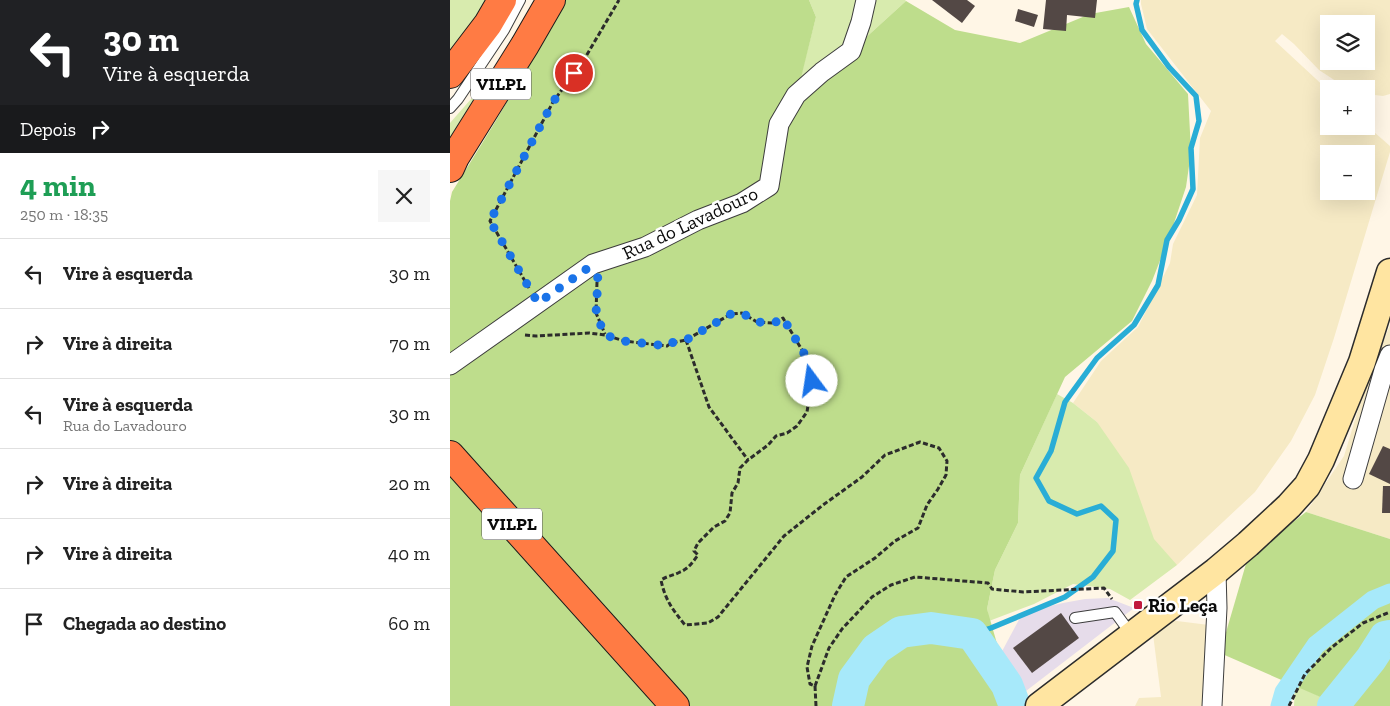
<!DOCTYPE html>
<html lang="pt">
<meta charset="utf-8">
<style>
body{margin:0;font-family:"Zilla Slab",serif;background:#f6f6f6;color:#222;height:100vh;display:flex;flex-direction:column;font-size:19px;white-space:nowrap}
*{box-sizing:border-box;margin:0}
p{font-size:16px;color:#767676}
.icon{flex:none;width:28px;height:28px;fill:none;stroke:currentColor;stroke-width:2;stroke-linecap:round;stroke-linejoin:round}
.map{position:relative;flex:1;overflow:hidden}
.sheet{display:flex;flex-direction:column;background:#fff;width:450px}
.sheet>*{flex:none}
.top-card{background:#202124;color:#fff;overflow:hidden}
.tools{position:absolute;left:870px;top:15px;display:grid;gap:10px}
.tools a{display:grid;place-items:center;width:55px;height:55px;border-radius:0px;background:#fff;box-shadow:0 5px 20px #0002;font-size:25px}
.pin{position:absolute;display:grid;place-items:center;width:42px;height:42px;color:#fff;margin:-21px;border:2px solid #fff;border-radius:50%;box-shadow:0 1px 5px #0007}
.me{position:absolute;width:55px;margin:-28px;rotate:346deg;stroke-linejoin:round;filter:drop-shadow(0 0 4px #0008)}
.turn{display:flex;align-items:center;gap:18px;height:105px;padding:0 20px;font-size:22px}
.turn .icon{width:65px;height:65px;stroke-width:2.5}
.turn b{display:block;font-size:35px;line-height:42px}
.then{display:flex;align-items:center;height:48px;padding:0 20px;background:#0003;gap:10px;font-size:19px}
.round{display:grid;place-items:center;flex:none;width:52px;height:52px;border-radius:0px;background:#f6f6f6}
.summary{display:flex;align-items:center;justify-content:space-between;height:85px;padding:0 20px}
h1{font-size:30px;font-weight:800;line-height:38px;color:#1e9e55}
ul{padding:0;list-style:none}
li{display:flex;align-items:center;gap:15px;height:70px;padding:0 20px;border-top:1px solid #e0e0e0}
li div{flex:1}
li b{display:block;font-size:19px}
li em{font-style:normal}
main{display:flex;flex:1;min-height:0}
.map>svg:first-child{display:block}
</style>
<main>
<section class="sheet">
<div class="top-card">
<div class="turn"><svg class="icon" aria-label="left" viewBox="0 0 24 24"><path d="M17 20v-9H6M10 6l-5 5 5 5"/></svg><div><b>30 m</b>Vire à esquerda</div></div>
<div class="then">Depois<svg class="icon" aria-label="right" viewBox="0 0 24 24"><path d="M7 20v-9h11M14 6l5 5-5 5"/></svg></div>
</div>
<div class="summary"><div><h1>4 min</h1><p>250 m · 18:35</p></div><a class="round"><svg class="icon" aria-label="close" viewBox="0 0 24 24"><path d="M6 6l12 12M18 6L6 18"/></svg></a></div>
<ul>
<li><svg class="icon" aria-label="left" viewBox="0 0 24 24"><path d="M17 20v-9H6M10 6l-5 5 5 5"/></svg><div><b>Vire à esquerda</b></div><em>30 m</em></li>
<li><svg class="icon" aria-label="right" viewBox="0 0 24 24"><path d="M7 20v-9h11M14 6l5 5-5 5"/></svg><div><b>Vire à direita</b></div><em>70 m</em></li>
<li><svg class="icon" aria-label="left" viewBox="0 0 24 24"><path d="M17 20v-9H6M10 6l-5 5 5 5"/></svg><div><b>Vire à esquerda</b><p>Rua do Lavadouro</p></div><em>30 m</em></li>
<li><svg class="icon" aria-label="right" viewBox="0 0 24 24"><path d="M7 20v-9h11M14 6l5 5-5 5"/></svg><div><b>Vire à direita</b></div><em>20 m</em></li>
<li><svg class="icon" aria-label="right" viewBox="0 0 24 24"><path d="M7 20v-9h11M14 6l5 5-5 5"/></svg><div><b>Vire à direita</b></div><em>40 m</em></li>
<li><svg class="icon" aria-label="arrive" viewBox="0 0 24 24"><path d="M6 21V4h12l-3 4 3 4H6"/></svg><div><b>Chegada ao destino</b></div><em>60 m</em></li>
</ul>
</section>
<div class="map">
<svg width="940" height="706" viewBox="0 0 940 706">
<rect width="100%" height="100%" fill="#fff6e6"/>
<path fill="#e6dcea" d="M658,598L684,608L576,691L550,655L571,616L591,608L613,603L635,599Z"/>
<g fill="#f6eac5" fill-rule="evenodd">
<path d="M691,0H940V94L933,96L916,94V89H898L869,70L844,44L832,34L825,41L879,91V126H916V125L940,146V152L884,338L865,395L841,441L805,492L727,565L716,566L647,422L623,403L651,361L688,327L720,263L723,244L747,195L750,138L761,111L697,29L691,4ZM879,24H916V61H879ZM879,154H916V191H879Z"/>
<path d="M940,325V539L856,512L894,456L914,390Z"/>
<path d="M719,620L759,625L755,706H685L689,698L711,697L703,634Z"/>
</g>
<g fill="#d8ebae">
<path d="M0,0H39L0,55Z"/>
<path d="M359,0H455L456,1L401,51L346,95L366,17Z"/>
<path d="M50,66L0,149V123Z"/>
<path d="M607,394L623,403L647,422L679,468L704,539L727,565L680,600L660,589L623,584L584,604L539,621L537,609L545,570L568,523L570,475Z"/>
<path d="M845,685L891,706H844Z"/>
</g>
<g fill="#bedd8c">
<path d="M111,0H359L366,17L347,94L401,51L456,1L505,30L570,43L640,14L679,7L696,44L738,94L741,152L736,187L720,235L702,281L682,321L615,377L570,475L568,523L545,570L537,609L550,654L576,691L573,706H0V201L2,192C41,129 80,67 111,0Z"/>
<path d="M856,512L940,539V706H891L770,653L798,557Z"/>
</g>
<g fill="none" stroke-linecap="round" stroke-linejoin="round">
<path stroke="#29add6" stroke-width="5.5" d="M522,634L541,628L615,597L643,577L663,551L666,520L651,506L627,514L599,501L586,478L601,451L615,402L647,358L684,325L708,285L717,240L729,220L743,189L741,148L749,121L746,96L719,67L692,30L686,4L687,0"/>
<path stroke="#a7e9fa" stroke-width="19" d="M830,706L834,692L866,645L923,600L940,593"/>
<g stroke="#a7e9fa" stroke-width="32">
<path d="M398,706L404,679L426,649L451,632L481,628L522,634L557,685L565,706"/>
<path d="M883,706L921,659L935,637L940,636"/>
</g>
</g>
<g fill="#534845">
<path d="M482,0H517L525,6L512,23Z"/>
<path d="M596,0H647L645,18L617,15L616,31L593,29Z"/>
<path d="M568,9L588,15L584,27L565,21Z"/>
<path d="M933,446L940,449V484L919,474Z"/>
<path d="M933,486H940V513H932Z"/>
<path d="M611,613L629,638L582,673L563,648Z"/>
</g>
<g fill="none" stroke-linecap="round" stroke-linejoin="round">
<defs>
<g id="lane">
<path d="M0,108L8,99L54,30L70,0"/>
<path d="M625,618L665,612L681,634"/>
</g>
<g id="street">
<path d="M0,365L143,264L195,247L248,220L292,203L319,186L329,124L346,95L372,72L401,51L411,22L416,0"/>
<path d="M903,479L934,370L940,355"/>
<path d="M762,706L767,608L766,571"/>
</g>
<path id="secondary" d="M589,706L766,571L798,544L839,506L857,486L871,460L912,362L940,272"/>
<g id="highway">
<path d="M0,74L38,24L52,0"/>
<path d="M0,168L5,157L75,45L101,0"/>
<path d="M0,455L225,706"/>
</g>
</defs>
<use href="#lane" stroke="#3d3d3d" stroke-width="12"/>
<use href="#street" stroke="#3d3d3d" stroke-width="21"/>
<use href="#secondary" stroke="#2c2c2c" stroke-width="29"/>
<use href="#highway" stroke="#1b1b1b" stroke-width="30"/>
<g stroke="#2c2c2c" stroke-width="3" stroke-dasharray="5 2.5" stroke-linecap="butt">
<path d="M147,282L146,313L155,334"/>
<path d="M79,288L40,221L103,102L135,58L169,0"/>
<path d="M75,335L86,336L139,333L155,335L174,341L217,346L221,343L236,340L281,314L292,313L307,322L324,323L333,318L355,355L362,381L357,412L347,426L337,433L326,436L318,445L298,460L290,468L288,483L282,493L280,513L275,521L264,527L248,543L244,551L248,555C243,562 238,569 230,572C223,576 219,575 211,580C215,600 223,610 235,625L258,623L268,617L334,536L373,505L412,477L435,455L470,442L489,448L497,461L496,475L488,489L477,505L468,528L445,541L425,558L396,577L385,595L362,646L357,667L360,684L365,686L379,648L392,629L422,597L441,585L465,577L538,583L542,589L573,592L654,588L662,599"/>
<path d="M236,340L259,407L298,460"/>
<path d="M365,686L366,706"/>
<path d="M839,706L855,674L881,648L913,623L940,612"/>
</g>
<use href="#lane" stroke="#fff" stroke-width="10"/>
<use href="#street" stroke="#fff" stroke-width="19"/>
<use href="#secondary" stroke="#ffe5a1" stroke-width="26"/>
<use href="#highway" stroke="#ff7b44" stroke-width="28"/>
</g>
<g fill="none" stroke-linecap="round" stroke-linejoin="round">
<path stroke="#1a73e8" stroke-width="9" stroke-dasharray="0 16.2" d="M124,73L103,102L40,221L88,303L138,268L148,278L146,314L155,335L174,341L217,346L220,343L236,340L281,314L292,313L307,322L324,323L333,318L355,355L362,381"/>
</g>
<rect fill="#c11a3d" stroke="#fff" stroke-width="2" x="683" y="600" width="10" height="10" rx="2.5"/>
<g text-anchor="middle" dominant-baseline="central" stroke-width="5" stroke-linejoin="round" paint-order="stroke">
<g fill="#fff" stroke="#545454" stroke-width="1">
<rect x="21" y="68.5" width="60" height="31" rx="4"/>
<rect x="32" y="508.5" width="60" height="31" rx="4"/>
</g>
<g font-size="18" font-weight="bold" fill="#0a0a0a">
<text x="51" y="84">VILPL</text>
<text x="62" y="524">VILPL</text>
</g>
<g font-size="19" fill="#0a0a0a" stroke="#fff">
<text transform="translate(240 223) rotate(-25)">Rua do Lavadouro</text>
</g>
<g font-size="19" font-weight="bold" fill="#0a0a0a" stroke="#fff" text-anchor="start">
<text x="698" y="605">Rio Leça</text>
</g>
</g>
</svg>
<div class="tools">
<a><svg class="icon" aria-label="layers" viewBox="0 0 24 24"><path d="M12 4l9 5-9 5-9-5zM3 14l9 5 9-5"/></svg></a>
<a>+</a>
<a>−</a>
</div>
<div class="pin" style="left:124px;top:73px;background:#d93025"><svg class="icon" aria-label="arrive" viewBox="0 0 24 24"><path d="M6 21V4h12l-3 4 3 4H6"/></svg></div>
<svg class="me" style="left:362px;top:381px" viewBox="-20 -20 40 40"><circle r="19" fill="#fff"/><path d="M0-13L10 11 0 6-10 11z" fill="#1a73e8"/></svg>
</div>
</main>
